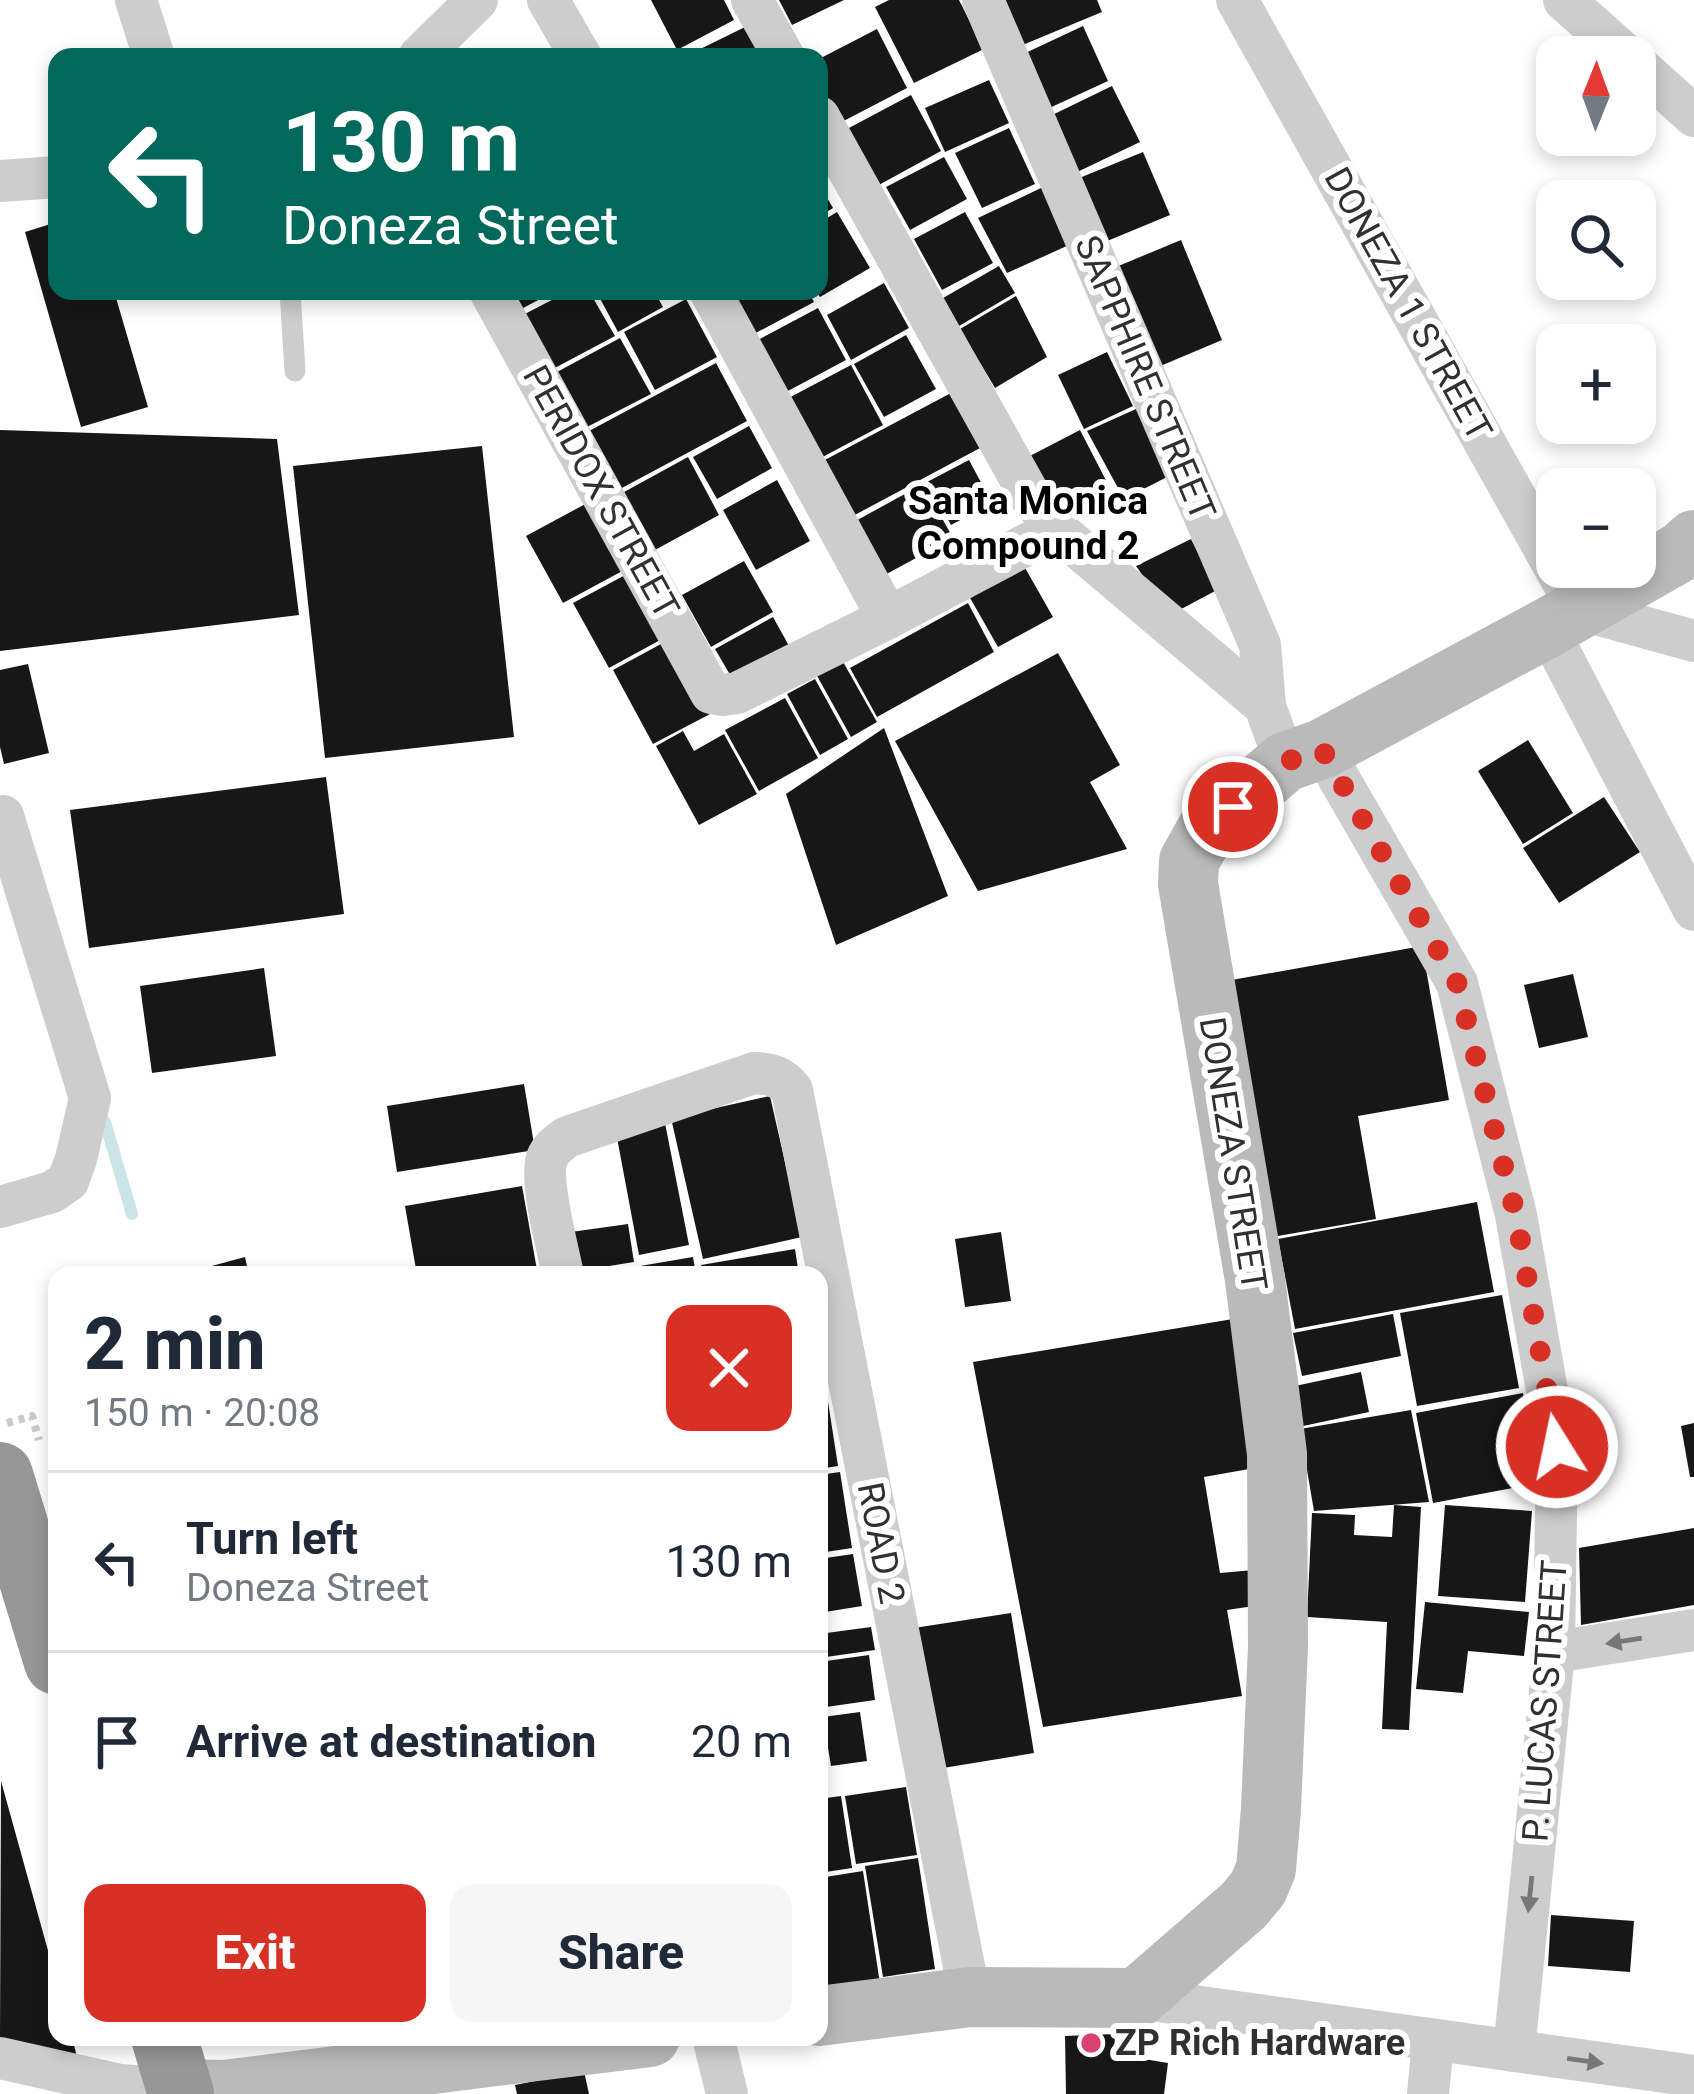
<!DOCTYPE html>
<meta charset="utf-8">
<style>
body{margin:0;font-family:Roboto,sans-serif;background:#f6f6f7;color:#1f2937;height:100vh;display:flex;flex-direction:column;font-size:45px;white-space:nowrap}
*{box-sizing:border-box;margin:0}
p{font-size:39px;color:#747a83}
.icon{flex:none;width:66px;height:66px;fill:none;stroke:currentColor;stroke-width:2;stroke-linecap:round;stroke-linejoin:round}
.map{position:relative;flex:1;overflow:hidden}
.side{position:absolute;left:48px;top:1266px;width:780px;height:780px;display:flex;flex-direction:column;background:#fff;border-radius:24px;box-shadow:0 6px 18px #0003}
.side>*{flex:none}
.top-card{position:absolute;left:48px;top:48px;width:780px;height:252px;border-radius:24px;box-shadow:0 6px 18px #0003;background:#00695c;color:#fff;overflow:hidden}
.needle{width:78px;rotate:1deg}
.buttons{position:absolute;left:1536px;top:36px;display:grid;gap:24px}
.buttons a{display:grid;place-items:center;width:120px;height:120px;border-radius:24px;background:#fff;box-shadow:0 6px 18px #0003;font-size:60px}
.pin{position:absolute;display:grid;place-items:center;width:102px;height:102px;color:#fff;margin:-51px;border:6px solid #fff;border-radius:50%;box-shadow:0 3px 12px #0007}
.me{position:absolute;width:132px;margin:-66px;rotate:350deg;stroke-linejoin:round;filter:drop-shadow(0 0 9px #0008)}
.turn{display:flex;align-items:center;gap:42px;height:252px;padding:0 36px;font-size:54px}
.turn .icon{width:156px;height:156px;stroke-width:2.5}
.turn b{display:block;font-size:84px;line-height:102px}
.round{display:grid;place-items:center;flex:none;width:126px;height:126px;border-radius:24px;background:#f6f6f7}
.summary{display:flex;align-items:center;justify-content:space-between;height:204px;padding:0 36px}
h1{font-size:72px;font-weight:800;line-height:90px}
.button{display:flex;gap:24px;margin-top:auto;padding:24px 36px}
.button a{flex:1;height:138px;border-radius:24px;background:#d93025;color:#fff;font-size:48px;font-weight:800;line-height:138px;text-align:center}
.button a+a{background:#f6f6f7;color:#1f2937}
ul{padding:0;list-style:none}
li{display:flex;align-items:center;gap:36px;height:180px;padding:0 36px;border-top:3px solid #e0e1e3}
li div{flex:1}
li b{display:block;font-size:45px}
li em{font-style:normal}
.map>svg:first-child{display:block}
</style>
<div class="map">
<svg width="1694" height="2094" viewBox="0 0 1694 2094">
<rect width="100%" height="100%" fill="#fff"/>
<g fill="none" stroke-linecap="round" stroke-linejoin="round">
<path stroke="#cbe4e8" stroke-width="12" d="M105,1122L132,1214"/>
</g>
<g fill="#171717">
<path d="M651,0H724L734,20L677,50Z"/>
<path d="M779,0H844L792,25Z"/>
<path d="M889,0H959L984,49L914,83L875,7Z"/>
<path d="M989,0H1097L1102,12L1013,49Z"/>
<path d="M1083,26L1108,81L1045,110L1019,56Z"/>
<path d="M745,27L761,57H684Z"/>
<path d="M877,29L907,88L836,125L819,91V59Z"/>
<path d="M989,80L1009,123L945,152L925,108Z"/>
<path d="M1112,86L1140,142L1073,174L1046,118Z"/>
<path d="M911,95L941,151L877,186L847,129Z"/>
<path d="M1009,128L1035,184L982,208L955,153Z"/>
<path d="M1143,152L1170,215L1100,244L1072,181Z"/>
<path d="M944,157L967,199L910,230L886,187Z"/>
<path d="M819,184L833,208L819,217Z"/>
<path d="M1043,187L1069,245L1007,273L978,218Z"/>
<path d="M837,212L870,268L820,297L816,291H819V223Z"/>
<path d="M965,212L993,263L942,290L914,239Z"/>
<path d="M57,222V291H114L148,407L81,427L25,232Z"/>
<path d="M1181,240L1222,340L1158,367L1116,267Z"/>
<path d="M999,266L1015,293L959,326L943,298Z"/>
<path d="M884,283L909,328L851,360L827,315Z"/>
<path d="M499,291H555L512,314Z"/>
<path d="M569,291H589L615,336L551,370L521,316Z"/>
<path d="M596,291H654L663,307L618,332Z"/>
<path d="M728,291H808L814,302L752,335Z"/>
<path d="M1016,296L1047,357L995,388L960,329Z"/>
<path d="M686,299L717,357L655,390L624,332Z"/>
<path d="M818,308L846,360L786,392L758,340Z"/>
<path d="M906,335L936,389L884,417L854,364Z"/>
<path d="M620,338L651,394L587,427L557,372Z"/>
<path d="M1107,352L1133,406L1084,429L1058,375Z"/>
<path d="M716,363L747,421L620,489L589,431Z"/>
<path d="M851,365L883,425L815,461L783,401Z"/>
<path d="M951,393L980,448L851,517L821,462Z"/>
<path d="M1136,409L1173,474L1124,499L1087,431Z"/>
<path d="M749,426L772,468L717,499L693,457Z"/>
<path d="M0,430L277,439L299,615L0,651Z"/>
<path d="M1080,430L1113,494L1061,520L1028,457Z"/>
<path d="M482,446L514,737L325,758L293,466Z"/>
<path d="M688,457L719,515L655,550L624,492Z"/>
<path d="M969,460L992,503L951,525L927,482Z"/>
<path d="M777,480L810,541L756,570L723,510Z"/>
<path d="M923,484L953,538L881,577L852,523Z"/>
<path d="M589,502L626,569L563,603L526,536Z"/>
<path d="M1191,539L1217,590L1170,615L1136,566Z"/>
<path d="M744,561L773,612L711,647L682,595Z"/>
<path d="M1024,566L1053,617L998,647L969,596Z"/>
<path d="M627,574L662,639L609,668L573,603Z"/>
<path d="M968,603L994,652L877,717L850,668Z"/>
<path d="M773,617L793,653L736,685L715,649Z"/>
<path d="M672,638L712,713L653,744L613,670Z"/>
<path d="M1058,653L1120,765L1090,782L1127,849L978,891L895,741Z"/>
<path d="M842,660L877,722L851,737L816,674Z"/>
<path d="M28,664L49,753L4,764L0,747V670Z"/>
<path d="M815,679L848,739L820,755L787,694Z"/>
<path d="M785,698L818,758L759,791L725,730Z"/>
<path d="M884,728L948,896L836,945L786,794Z"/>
<path d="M683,731L694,751L724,734L757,794L699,825L656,746Z"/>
<path d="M1528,740L1573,813L1523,844L1478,771Z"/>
<path d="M326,777L344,914L89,948L70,810Z"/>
<path d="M1604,797L1640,852L1559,903L1523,848Z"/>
<path d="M1422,946L1449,1100L1358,1116L1376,1219L1272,1237L1226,981Z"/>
<path d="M264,968L276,1056L152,1073L140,986Z"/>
<path d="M1573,974L1588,1037L1539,1048L1524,985Z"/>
<path d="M524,1084L535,1150L397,1172L387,1106Z"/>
<path d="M770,1096L802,1237L703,1259L671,1118Z"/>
<path d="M664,1118L689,1245L639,1255L615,1127Z"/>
<path d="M522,1186L537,1270L511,1275H417L405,1206Z"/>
<path d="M1477,1202L1494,1292L1295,1329L1278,1239Z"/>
<path d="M628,1224L634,1262L578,1271L571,1232Z"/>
<path d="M1001,1232L1011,1301L965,1307L955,1239Z"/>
<path d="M795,1249L799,1275H702L701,1265Z"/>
<path d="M245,1257L249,1275H182V1274Z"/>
<path d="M693,1257L696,1275H599V1273Z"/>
<path d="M1502,1295L1519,1388L1417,1406L1400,1313Z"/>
<path d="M1393,1314L1401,1356L1302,1376L1293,1333Z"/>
<path d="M1245,1317L1266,1466L1204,1477L1220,1573L1265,1569L1267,1604L1227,1610L1242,1696L1043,1727L973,1362Z"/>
<path d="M1361,1372L1369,1412L1303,1426L1295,1386Z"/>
<path d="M1523,1393L1539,1483L1433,1503L1416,1413Z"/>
<path d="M828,1402L838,1466L819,1469V1403Z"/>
<path d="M1411,1410L1429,1502L1314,1511L1300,1429Z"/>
<path d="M1694,1423V1477H1690L1681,1426Z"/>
<path d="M840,1472L852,1548L819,1553V1475Z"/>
<path d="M1394,1505L1421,1507L1409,1730L1382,1729L1387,1622L1307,1617L1312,1513L1355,1515L1354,1535L1392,1537Z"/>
<path d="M1445,1505L1532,1511L1525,1602L1438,1596Z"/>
<path d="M1694,1528V1605L1581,1625L1579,1548Z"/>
<path d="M853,1554L862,1606L819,1613V1559Z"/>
<path d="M1425,1602L1529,1612L1524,1656L1468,1651L1463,1693L1416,1689Z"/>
<path d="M1011,1613L1034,1753L937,1769L914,1628Z"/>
<path d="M871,1627L875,1650L819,1658V1634Z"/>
<path d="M869,1655L875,1700L819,1708V1662Z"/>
<path d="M860,1712L867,1761L831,1766L823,1717Z"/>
<path d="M1,1781L57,1983V2037H72L77,2057L0,2038Z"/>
<path d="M906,1787L917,1855L856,1864L845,1796Z"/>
<path d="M841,1796L852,1868L819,1873V1799Z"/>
<path d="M918,1858L935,1969L883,1977L865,1866Z"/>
<path d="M863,1871L880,1984L827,1992L819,1940V1878Z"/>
<path d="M1551,1915L1634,1921L1630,1972L1548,1966Z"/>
<path d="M1115,2034L1114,2054L1168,2063L1164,2094H1066L1065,2036Z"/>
<path d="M584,2071L589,2094H517L515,2085Z"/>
</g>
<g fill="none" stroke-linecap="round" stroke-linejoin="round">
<path stroke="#cacaca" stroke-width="8" stroke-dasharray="6 6" stroke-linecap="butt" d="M7,1423L32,1416L39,1440"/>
<path stroke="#cdcdcd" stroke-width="21" d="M290,291L295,371"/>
<g stroke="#cdcdcd" stroke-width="42">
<path d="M136,0L154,57"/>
<path d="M548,0L581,57"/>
<path d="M752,0L784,57"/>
<path d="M983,0L1260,645L1265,706L1285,762"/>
<path d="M1237,0L1578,609L1694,641"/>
<path d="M1564,0L1628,57"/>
<path d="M419,57L477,0"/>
<path d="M1635,63L1694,116"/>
<path d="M819,117L1030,496L1056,529L1265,706"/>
<path d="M0,181L57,177"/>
<path d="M490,291L711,693L723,695L737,693L888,618L1056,529"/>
<path d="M710,291L888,618"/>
<path d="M1547,628L1694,910"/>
<path d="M1322,749L1457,983L1516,1215L1557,1447L1554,1652L1514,2051"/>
<path d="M0,1207L52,1192L68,1181L76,1159L90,1098L3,816"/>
<path d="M563,1275C558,1248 539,1182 547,1158C551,1148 558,1144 567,1137L754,1073C771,1074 781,1076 792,1090L970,1997"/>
<path d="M1554,1652L1694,1630"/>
<path d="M1137,1998L1694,2076"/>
<path d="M713,2037L727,2094"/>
<path d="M0,2058L120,2085L179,2089"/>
<path d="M1428,2094L1433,2041"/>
</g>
<g stroke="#bababa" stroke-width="60">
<path d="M819,2016L970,1997L1137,1998L1244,1905L1258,1888L1266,1869L1271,1809L1278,1646L1277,1454L1255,1280L1188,884L1189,861L1207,829L1285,762L1322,749L1547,628L1682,551L1694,540"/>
<path d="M179,2089L223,2090L650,2037"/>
</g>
<g stroke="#979797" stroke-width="66">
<path d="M0,1475L57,1662"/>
<path d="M164,2037L181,2094"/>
</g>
</g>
<defs><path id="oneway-solid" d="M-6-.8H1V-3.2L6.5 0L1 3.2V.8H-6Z" transform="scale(3)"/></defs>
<g fill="#777">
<use href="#oneway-solid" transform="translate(1624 1641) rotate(171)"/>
<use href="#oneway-solid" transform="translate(1530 1894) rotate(96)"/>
<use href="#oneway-solid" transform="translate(1585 2061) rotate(8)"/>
</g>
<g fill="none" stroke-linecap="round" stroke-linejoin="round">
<path stroke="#d93025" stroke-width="21" stroke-dasharray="0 37.8" d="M1233,807L1285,762L1322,749L1457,983L1516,1215L1557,1447"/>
</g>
<circle fill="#d94171" stroke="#fff" stroke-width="4.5" cx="1091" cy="2043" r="12"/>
<g text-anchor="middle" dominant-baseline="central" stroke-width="12" stroke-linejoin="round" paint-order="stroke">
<g font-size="36" fill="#303030" stroke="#fff">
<text transform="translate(1408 304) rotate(61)">DONEZA 1 STREET</text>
<text transform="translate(1145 378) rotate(67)">SAPPHIRE STREET</text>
<text transform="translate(601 492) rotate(61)">PERIDOX STREET</text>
<text transform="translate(1233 1154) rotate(81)">DONEZA STREET</text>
<text transform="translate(881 1543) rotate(79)">ROAD 2</text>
<text transform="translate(1545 1701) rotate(-86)">P. LUCAS STREET</text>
</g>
<g font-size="36" font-weight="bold" fill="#303030" stroke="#fff" text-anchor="start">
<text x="1115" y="2043">ZP Rich Hardware</text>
</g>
<g font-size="39" font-weight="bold" fill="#000" stroke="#fff">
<text x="1028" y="501">Santa Monica<tspan x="1028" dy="45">Compound 2</tspan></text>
</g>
</g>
</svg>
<div class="buttons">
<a><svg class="needle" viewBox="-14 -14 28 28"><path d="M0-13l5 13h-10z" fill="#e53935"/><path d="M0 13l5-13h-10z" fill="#747a83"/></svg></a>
<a><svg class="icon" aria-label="search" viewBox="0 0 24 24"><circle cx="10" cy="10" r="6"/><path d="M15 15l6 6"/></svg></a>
<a>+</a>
<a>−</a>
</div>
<div class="pin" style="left:1233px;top:807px;background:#d93025"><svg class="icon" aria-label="arrive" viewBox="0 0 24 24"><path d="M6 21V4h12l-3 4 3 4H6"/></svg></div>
<svg class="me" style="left:1557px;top:1447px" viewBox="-20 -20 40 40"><circle r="17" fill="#d93025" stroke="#fff" stroke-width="3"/><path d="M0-11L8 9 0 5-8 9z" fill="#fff"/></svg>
<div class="top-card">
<div class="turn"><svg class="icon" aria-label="left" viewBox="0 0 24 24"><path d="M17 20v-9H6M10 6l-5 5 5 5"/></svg><div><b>130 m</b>Doneza Street</div></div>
</div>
<section class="side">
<div class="summary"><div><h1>2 min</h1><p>150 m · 20:08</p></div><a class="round" style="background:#d93025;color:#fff"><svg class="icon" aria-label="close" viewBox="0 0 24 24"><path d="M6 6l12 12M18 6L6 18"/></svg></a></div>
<ul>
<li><svg class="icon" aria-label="left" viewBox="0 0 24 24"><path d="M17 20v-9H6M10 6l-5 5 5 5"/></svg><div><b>Turn left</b><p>Doneza Street</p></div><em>130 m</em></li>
<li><svg class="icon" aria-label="arrive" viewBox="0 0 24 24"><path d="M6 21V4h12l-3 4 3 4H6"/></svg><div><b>Arrive at destination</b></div><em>20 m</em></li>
</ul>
<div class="button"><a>Exit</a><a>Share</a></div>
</section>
</div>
